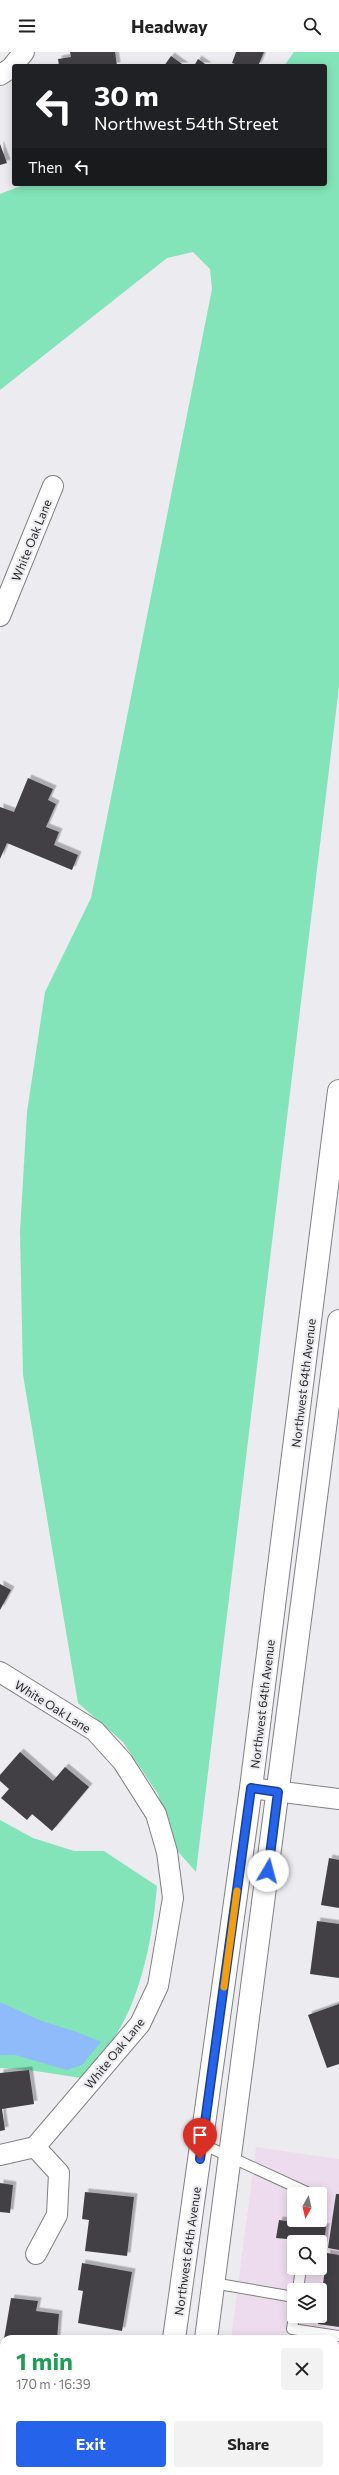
<!DOCTYPE html>
<meta charset="utf-8">
<style>
body{margin:0;font-family:Commissioner,sans-serif;background:#f2f2f2;color:#222;height:100vh;display:flex;flex-direction:column;font-size:15px;white-space:nowrap}
*{box-sizing:border-box;margin:0}
p{font-size:13px;color:#767676}
.icon{flex:none;width:22px;height:22px;fill:none;stroke:currentColor;stroke-width:2;stroke-linecap:round;stroke-linejoin:round}
.map{position:relative;flex:1;overflow:hidden}
.side{position:absolute;left:0px;top:2283px;width:339px;height:140px;display:flex;flex-direction:column;background:#fff;border-radius:12px 12px 0 0;box-shadow:0 2px 10px #0003}
.side>*{flex:none}
.hud{position:absolute;left:12px;top:12px;width:315px;height:122px;border-radius:4px;box-shadow:0 2px 10px #0003;background:#202124;color:#fff;overflow:hidden}
.needle{width:26px;rotate:188deg}
.buttons{position:absolute;left:287px;top:2135px;display:grid;gap:8px}
.buttons a{display:grid;place-items:center;width:40px;height:40px;border-radius:4px;background:#fff;box-shadow:0 2px 10px #0003;font-size:20px}
.pin{position:absolute;display:grid;place-items:center;width:34px;height:34px;color:#fff;margin:-41px -17px;border-radius:50% 50% 50% 0;rotate:-45deg;box-shadow:0 0 4px #0007}
.pin .icon{rotate:45deg}
.me{position:absolute;width:44px;margin:-22px;rotate:8deg;stroke-linejoin:round;filter:drop-shadow(0 0 3px #0008)}
.turn{display:flex;align-items:center;gap:14px;height:84px;padding:0 16px;font-size:18px}
.turn .icon{width:52px;height:52px;stroke-width:2.5}
.turn b{display:block;font-size:28px;line-height:34px}
.then{display:flex;align-items:center;height:38px;padding:0 16px;background:#0003;gap:8px;font-size:15px}
.round{display:grid;place-items:center;flex:none;width:42px;height:42px;border-radius:4px;background:#f2f2f2}
.head{display:flex;align-items:center;justify-content:space-between;height:68px;padding:0 16px}
h1{font-size:24px;font-weight:700;line-height:30px;color:#1e9e55}
.action{display:flex;gap:8px;margin-top:auto;padding:8px 16px}
.action a{flex:1;height:46px;border-radius:4px;background:#2563eb;color:#fff;font-size:16px;font-weight:700;line-height:46px;text-align:center}
.action a+a{background:#f2f2f2;color:#222}
header{display:flex;justify-content:space-between;align-items:center;height:52px;padding:0 16px;background:#fff;font-size:18px;font-weight:700}
.map>svg:first-child{display:block}
</style>
<header><svg class="icon" aria-label="menu" viewBox="0 0 24 24"><path d="M4 6h16M4 12h16M4 18h16"/></svg>Headway<svg class="icon" aria-label="search" viewBox="0 0 24 24"><circle cx="10" cy="10" r="6"/><path d="M15 15l6 6"/></svg></header>
<div class="map">
<svg width="339" height="2423" viewBox="0 0 339 2423">
<defs>
<filter id="shadow"><feDropShadow dx="3.5" dy="-3.5" stdDeviation="0" flood-color="#0004"/></filter>
</defs>
<rect width="100%" height="100%" fill="#ececf0"/>
<path fill="#eddcee" fill-rule="evenodd" d="M256,2095L339,2107V2355L335,2354V2287H231ZM294,2142H320V2168H294ZM294,2190H320V2216H294ZM294,2238H320V2264H294Z"/>
<g fill="#83e4b9">
<path d="M294,0H339V635L196,1820L174,1795L158,1742L123,1690L78,1651L23,1323L20,1180L27,1060L45,940L91,846L212,237L210,217L193,200L167,206L0,338V142L26,132H325V14H284Z"/>
<path d="M0,1768L33,1786L74,1799H104L157,1834C153,1883 142,1944 114,1986C105,2000 92,2013 81,2026L29,2018L0,2016Z"/>
</g>
<path fill="#8fbbfa" d="M0,1950L39,1968L77,1980L101,1990L82,2013L67,2018L15,2003H0Z"/>
<g fill="#424144" filter="url(#shadow)">
<path d="M70,0H115L117,14H59L58,7L71,5Z"/>
<path d="M236,0H264L258,14H240L232,11Z"/>
<path d="M171,4L185,14H164Z"/>
<path d="M198,7L208,14H194Z"/>
<path d="M0,92L7,111L0,113Z"/>
<path d="M28,726L53,737L48,748L56,752L46,775L59,780L54,793L78,803L72,818L7,791L0,807V755L14,760Z"/>
<path d="M0,1532L11,1538L0,1558Z"/>
<path d="M20,1700L53,1729L65,1715L89,1735L52,1779L32,1762L27,1768L1,1746L9,1737L0,1729V1723Z"/>
<path d="M329,1806L339,1808V1856L321,1853Z"/>
<path d="M317,1869L339,1872V1926L310,1922Z"/>
<path d="M339,1952V2012L327,2016L308,1963Z"/>
<path d="M29,2018L34,2052L2,2057L5,2078L0,2079V2021Z"/>
<path d="M0,2131L13,2133L10,2161L0,2160Z"/>
<path d="M85,2140L134,2145L127,2204L85,2199L89,2168L82,2167Z"/>
<path d="M336,2142H339V2198L328,2196Z"/>
<path d="M279,2168L326,2175L324,2193H320V2190L276,2186Z"/>
<path d="M327,2201L339,2203V2275L318,2272Z"/>
<path d="M82,2211L132,2220L122,2279L78,2271L83,2239L78,2238Z"/>
<path d="M11,2246L38,2249L36,2259L59,2262L57,2287H4Z"/>
</g>
<g fill="none" stroke-linecap="round" stroke-linejoin="round">
<defs>
<g id="lane">
<path d="M202,2092L311,2142"/>
<path d="M213,2231L294,2245"/>
<path d="M298,2238L301,2216"/>
<path d="M294,2264L292,2277L339,2284"/>
</g>
<g id="street">
<path d="M0,23L11,16L24,0"/>
<path d="M0,564L53,434"/>
<path d="M0,1620L95,1679L123,1710L156,1762L167,1800L173,1846L158,1934L140,1972L35,2095L0,2103"/>
<path d="M251,1736L339,1747"/>
<path d="M35,2095L59,2121L57,2163L36,2202"/>
</g>
<g id="secondary">
<path d="M174,2287L251,1736L339,1039"/>
<path d="M206,2287L339,1269"/>
<path d="M153,2423L154,2419"/>
<path d="M188,2423L189,2419"/>
</g>
<g id="highway">
<path d="M0,2333H4"/>
<path d="M335,2378L339,2379"/>
<path d="M0,2379L4,2380"/>
<path d="M262,2419L290,2423"/>
</g>
</defs>
<use href="#lane" stroke="#808083" stroke-width="12"/>
<use href="#street" stroke="#808083" stroke-width="22"/>
<use href="#secondary" stroke="#808083" stroke-width="24"/>
<use href="#highway" stroke="#808083" stroke-width="24"/>
<use href="#lane" stroke="#fff" stroke-width="10"/>
<use href="#street" stroke="#fff" stroke-width="20"/>
<use href="#secondary" stroke="#fff" stroke-width="22"/>
<use href="#highway" stroke="#fff" stroke-width="22"/>
</g>
<g fill="none" stroke-linecap="round" stroke-linejoin="round">
<defs>
<path id="route" d="M200,2107L251,1736L278,1740L268,1819"/>
</defs>
<use href="#route" stroke="#184099" stroke-width="10"/>
<use href="#route" stroke="#2563eb" stroke-width="7"/>
<path stroke="#f59e0b" stroke-width="7" d="M224,1935L237,1839"/>
</g>
<g text-anchor="middle" dominant-baseline="central" stroke-width="4" stroke-linejoin="round" paint-order="stroke">
<g font-size="12" fill="#282829" stroke="#ececf0">
<text transform="translate(31 488) rotate(-68)">White Oak Lane</text>
<text transform="translate(303 1331) rotate(-83)">Northwest 64th Avenue</text>
<text transform="translate(262 1652) rotate(-83)">Northwest 64th Avenue</text>
<text transform="translate(53 1654) rotate(32)">White Oak Lane</text>
<text transform="translate(114 2001) rotate(-51)">White Oak Lane</text>
<text transform="translate(187 2199) rotate(-82)">Northwest 64th Avenue</text>
</g>
</g>
</svg>
<div class="buttons">
<a><svg class="needle" viewBox="-14 -14 28 28"><path d="M0-13l5 13h-10z" fill="#e53935"/><path d="M0 13l5-13h-10z" fill="#767676"/></svg></a>
<a><svg class="icon" aria-label="search" viewBox="0 0 24 24"><circle cx="10" cy="10" r="6"/><path d="M15 15l6 6"/></svg></a>
<a><svg class="icon" aria-label="layers" viewBox="0 0 24 24"><path d="M12 4l9 5-9 5-9-5zM3 14l9 5 9-5"/></svg></a>
</div>
<div class="pin" style="left:200px;top:2107px;background:#d93025"><svg class="icon" aria-label="arrive" viewBox="0 0 24 24"><path d="M6 21V4h12l-3 4 3 4H6"/></svg></div>
<svg class="me" style="left:268px;top:1819px" viewBox="-20 -20 40 40"><circle r="19" fill="#fff"/><path d="M0-13L10 11 0 6-10 11z" fill="#2563eb"/></svg>
<div class="hud">
<div class="turn"><svg class="icon" aria-label="left" viewBox="0 0 24 24"><path d="M17 20v-9H6M10 6l-5 5 5 5"/></svg><div><b>30 m</b>Northwest 54th Street</div></div>
<div class="then">Then<svg class="icon" aria-label="left" viewBox="0 0 24 24"><path d="M17 20v-9H6M10 6l-5 5 5 5"/></svg></div>
</div>
<section class="side">
<div class="head"><div><h1>1 min</h1><p>170 m · 16:39</p></div><a class="round"><svg class="icon" aria-label="close" viewBox="0 0 24 24"><path d="M6 6l12 12M18 6L6 18"/></svg></a></div>
<div class="action"><a>Exit</a><a>Share</a></div>
</section>
</div>
